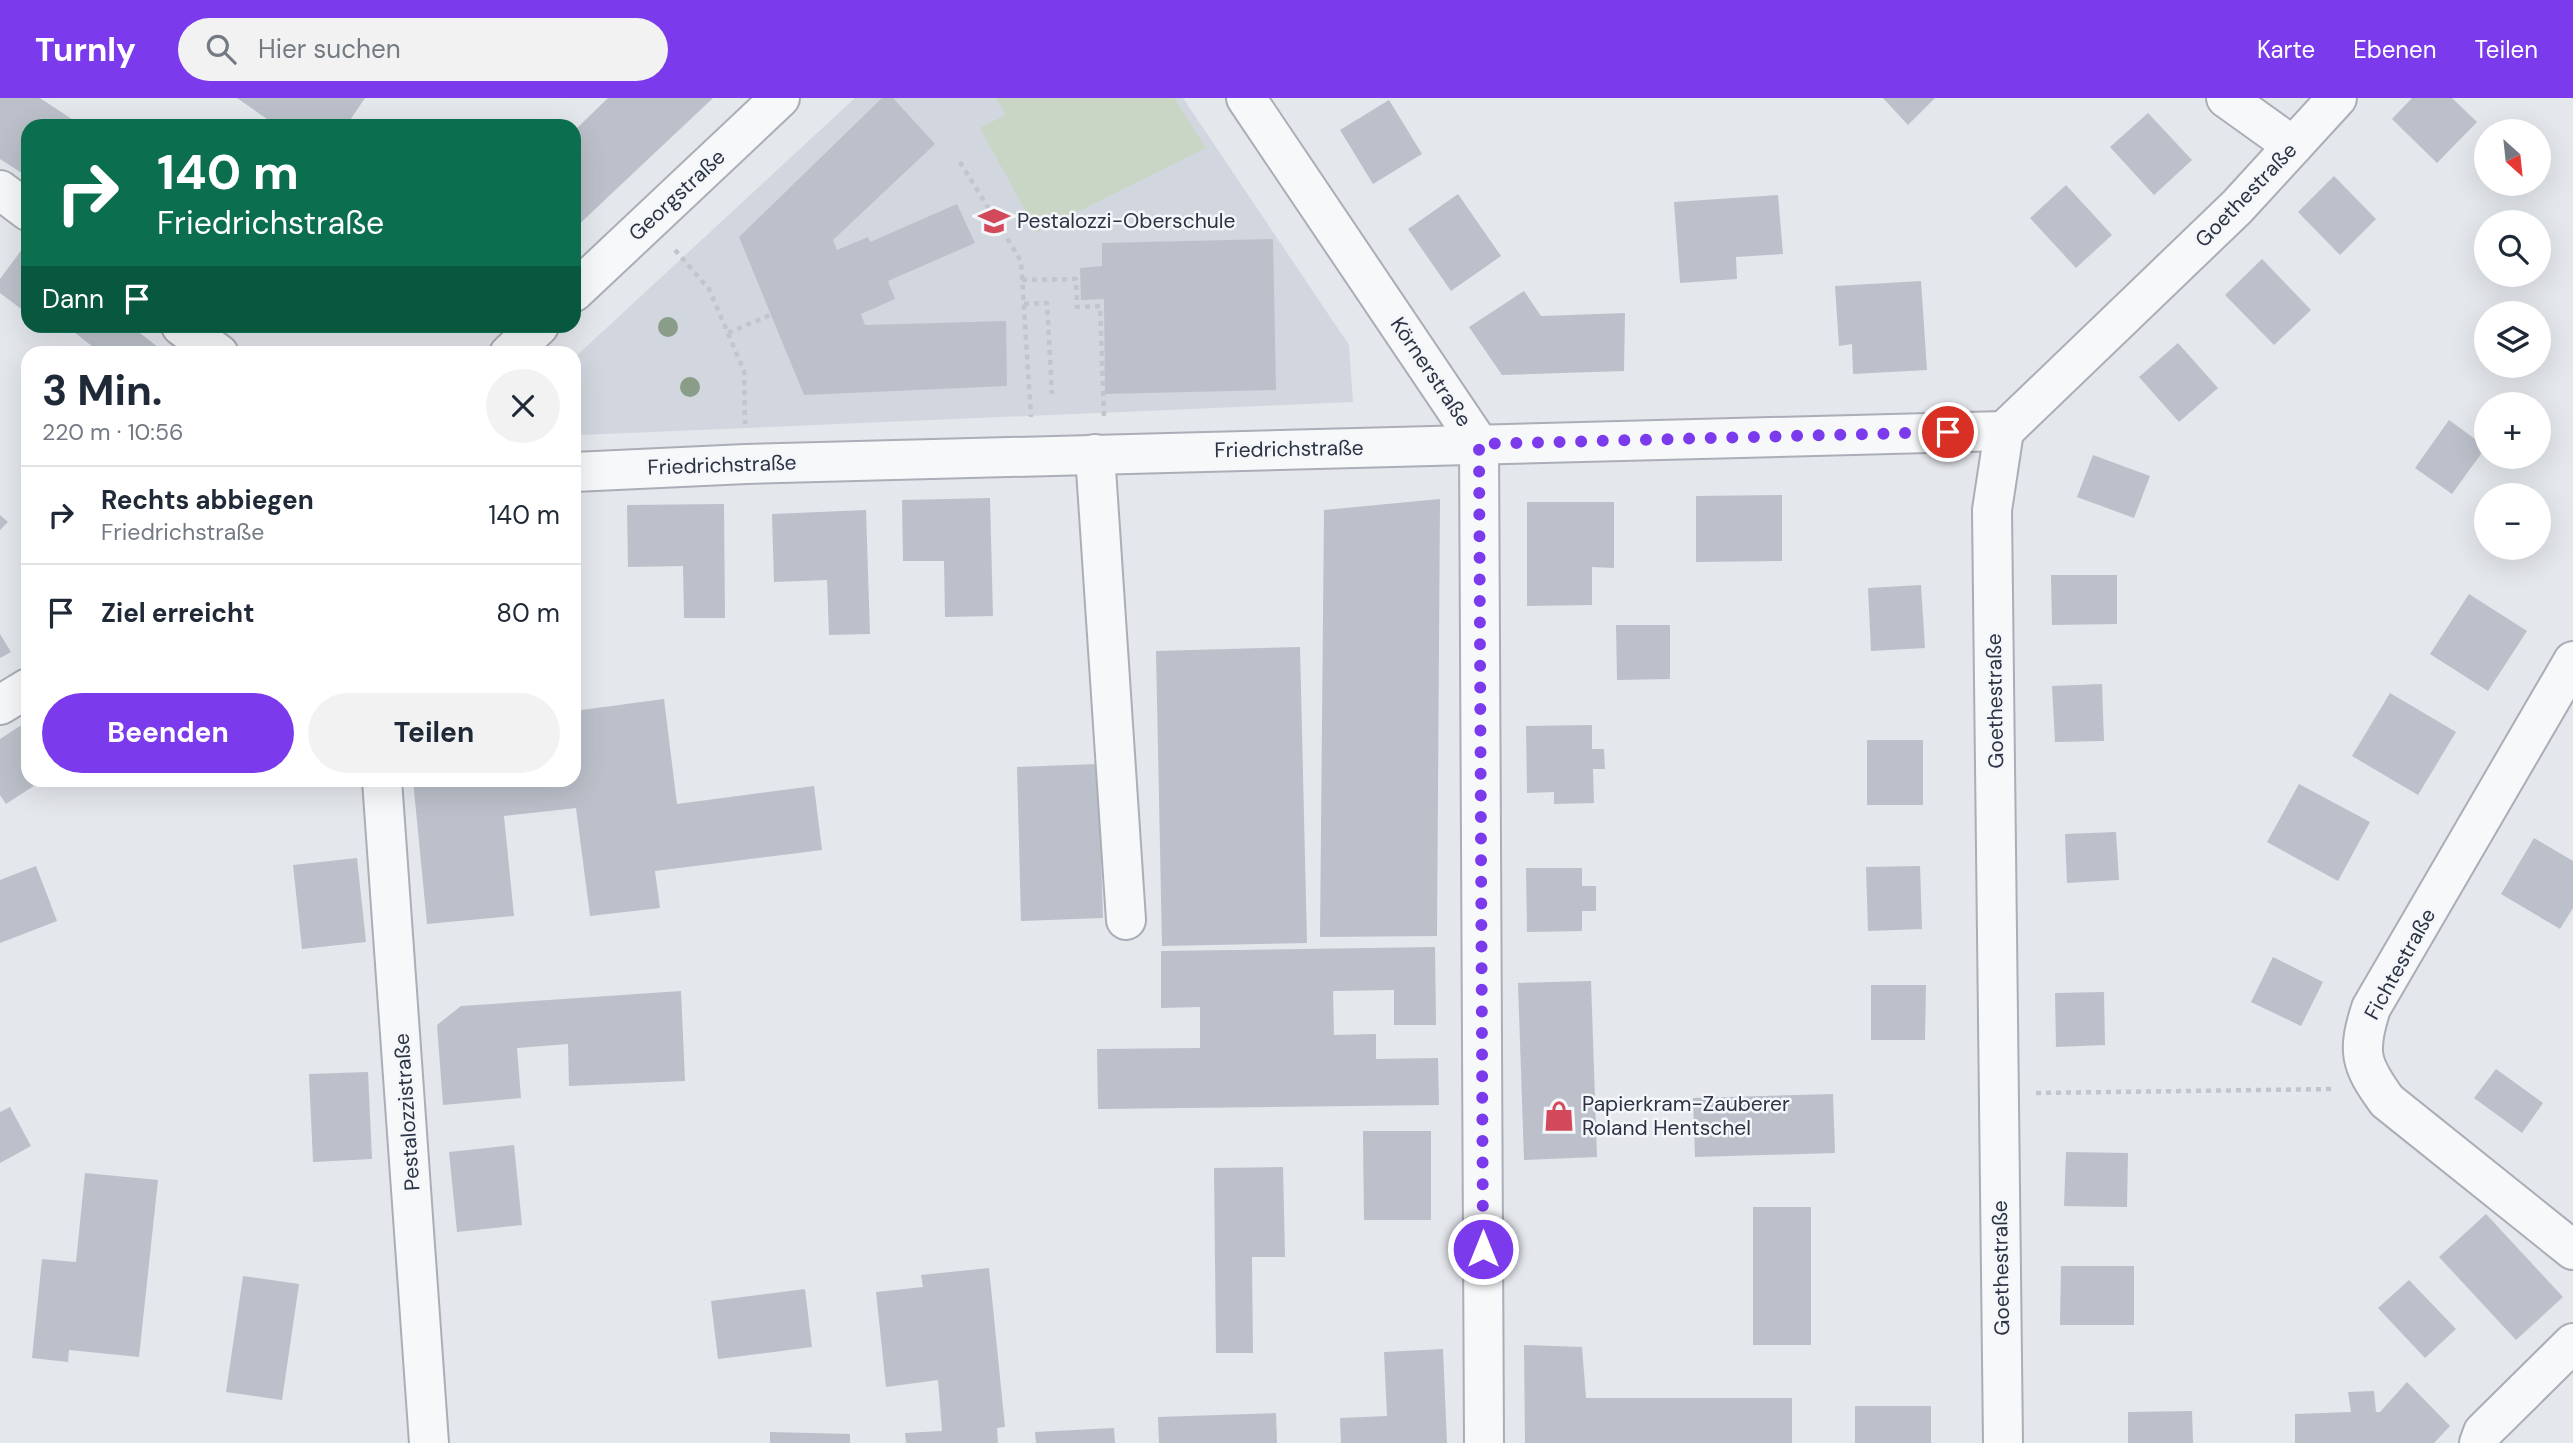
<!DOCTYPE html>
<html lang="de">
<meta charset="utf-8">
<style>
body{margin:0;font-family:"DM Sans",sans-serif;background:#f2f2f3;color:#1f2937;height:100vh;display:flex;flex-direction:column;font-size:26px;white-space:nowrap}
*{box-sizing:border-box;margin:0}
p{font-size:23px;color:#747a83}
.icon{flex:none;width:38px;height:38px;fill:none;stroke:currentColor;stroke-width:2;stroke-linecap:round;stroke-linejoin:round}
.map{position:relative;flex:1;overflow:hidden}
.sheet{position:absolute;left:21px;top:248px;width:560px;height:441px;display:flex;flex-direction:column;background:#fff;border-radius:21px;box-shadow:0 7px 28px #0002}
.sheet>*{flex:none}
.top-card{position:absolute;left:21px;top:21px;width:560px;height:214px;border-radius:21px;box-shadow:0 7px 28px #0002;background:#0b6e4f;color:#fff;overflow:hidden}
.needle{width:46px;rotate:153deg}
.fabs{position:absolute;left:2474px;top:21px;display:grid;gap:14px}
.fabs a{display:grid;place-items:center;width:77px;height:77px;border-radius:50%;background:#fff;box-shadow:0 7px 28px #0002;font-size:35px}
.pin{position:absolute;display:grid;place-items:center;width:60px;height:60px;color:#fff;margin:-30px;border:4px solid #fff;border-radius:50%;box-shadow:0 2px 7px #0007}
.me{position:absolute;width:77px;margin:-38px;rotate:0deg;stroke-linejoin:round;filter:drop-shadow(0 0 5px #0008)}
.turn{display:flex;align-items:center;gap:24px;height:147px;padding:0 21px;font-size:32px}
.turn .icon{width:91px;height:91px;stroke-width:2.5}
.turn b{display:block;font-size:49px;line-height:60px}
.then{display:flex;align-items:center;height:66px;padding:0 21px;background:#0003;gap:14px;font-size:26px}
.round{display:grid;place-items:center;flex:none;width:74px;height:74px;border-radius:37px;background:#f2f2f3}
.headline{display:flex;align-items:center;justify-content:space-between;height:119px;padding:0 21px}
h1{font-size:42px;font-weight:700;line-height:52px}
.action{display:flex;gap:14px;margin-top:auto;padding:14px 21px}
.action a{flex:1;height:80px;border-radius:42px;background:#7c3aed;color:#fff;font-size:28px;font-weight:700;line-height:80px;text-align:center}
.action a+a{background:#f2f2f3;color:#1f2937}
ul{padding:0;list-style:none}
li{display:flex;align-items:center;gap:21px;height:98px;padding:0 21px;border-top:2px solid #e0e1e3}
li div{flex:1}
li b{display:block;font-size:26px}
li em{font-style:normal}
header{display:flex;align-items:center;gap:42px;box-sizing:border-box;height:98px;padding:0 35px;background:#7c3aed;color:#fff}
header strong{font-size:33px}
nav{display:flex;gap:38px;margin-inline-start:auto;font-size:24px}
.search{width:490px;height:63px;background:#f2f2f3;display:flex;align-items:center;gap:18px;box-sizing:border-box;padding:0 24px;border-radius:38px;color:#747a83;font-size:26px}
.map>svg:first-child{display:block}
</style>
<header>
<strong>Turnly</strong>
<div class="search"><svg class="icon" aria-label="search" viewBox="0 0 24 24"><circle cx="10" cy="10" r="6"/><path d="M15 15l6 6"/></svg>Hier suchen</div>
<nav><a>Karte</a><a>Ebenen</a><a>Teilen</a></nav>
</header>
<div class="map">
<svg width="2573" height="1345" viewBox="0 0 2573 1345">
<rect width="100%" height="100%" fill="#e4e7ec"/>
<path fill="#d2d6de" d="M855,0H1183L1349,247L1353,304L580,337L574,332V260Z"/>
<path fill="#c9d6c5" d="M996,0H1174L1206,50L1037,134L980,30L1006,17Z"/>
<g fill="#bbc0ca">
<path d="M0,0H40L79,26L28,28V79L0,61Z"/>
<path d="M237,0H365L346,28H277Z"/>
<path d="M608,0H713L574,131V33Z"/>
<path d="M882,0H893L935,46L833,142L837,152L868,139L870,144L957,106L975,145L888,183L895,201L861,216L865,227L1006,223L1007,288L804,297L739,139Z"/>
<path d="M1883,0H1935L1908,27Z"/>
<path d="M2412,0H2452L2477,24L2437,65L2392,21Z"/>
<path d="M1389,2L1422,56L1373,86L1340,32Z"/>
<path d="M2148,15L2192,62L2154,97L2110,49Z"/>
<path d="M2334,78L2376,121L2340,157L2298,114Z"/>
<path d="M2066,87L2112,137L2076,170L2030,120Z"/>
<path d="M1458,96L1501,158L1451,193L1408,131Z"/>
<path d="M1778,97L1783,156L1736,159L1737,181L1680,185L1674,104Z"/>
<path d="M1273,141L1276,292L1105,296L1104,201L1081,202L1080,170L1102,168V145Z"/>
<path d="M23,150L28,154V216L0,195V181Z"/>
<path d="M2262,161L2311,212L2274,247L2225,197Z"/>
<path d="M1921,183L1927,272L1853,276L1852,246L1839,248L1835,188Z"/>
<path d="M1524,193L1541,218L1625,215L1624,273L1502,277L1469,229Z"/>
<path d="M71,228H131L163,253L161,256H102L69,230Z"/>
<path d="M2178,245L2218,290L2179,324L2139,279Z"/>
<path d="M2449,322L2486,349L2452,396L2415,370Z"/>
<path d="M2093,357L2150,378L2134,420L2077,399Z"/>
<path d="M1782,397V463L1696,464V398Z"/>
<path d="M990,400L993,518L945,519L944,463H903L902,402Z"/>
<path d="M1440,401L1437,838L1320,839L1324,412Z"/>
<path d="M1527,404H1614V470L1592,469V507L1527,508Z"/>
<path d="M724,406L725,520H684L683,468L628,469L627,407Z"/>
<path d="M866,412L870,536L829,537L827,482L774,484L772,416Z"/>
<path d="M0,417L8,424L0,432Z"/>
<path d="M2051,477H2117V526L2052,527Z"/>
<path d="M1921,487L1925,550L1871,553L1868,490Z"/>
<path d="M2469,496L2527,533L2488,593L2430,556Z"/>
<path d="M1616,527H1670V581L1617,582Z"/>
<path d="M0,536L11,554L0,560Z"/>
<path d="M1300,549L1307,845L1162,848L1156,553Z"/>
<path d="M2102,586L2104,643L2055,644L2052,588Z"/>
<path d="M2390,595L2456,634L2418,697L2352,658Z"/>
<path d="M664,601L677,706L814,688L822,752L655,773L660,810L590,818L576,710L504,718L514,818L427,826L413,682H574V613Z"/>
<path d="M28,623V682H43L6,706L0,697V641Z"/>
<path d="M1592,627V651H1604L1605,671H1593L1594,705L1554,706V694L1527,695L1526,628Z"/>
<rect x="1867" y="642" width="56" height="65"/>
<path d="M1098,666L1103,820L1021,823L1017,669Z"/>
<path d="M272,682H312V685L273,687Z"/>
<path d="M2299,686L2370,724L2338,783L2267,744Z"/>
<path d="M2116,734L2119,782L2067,785L2065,736Z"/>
<path d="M2534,740L2573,763V810L2560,831L2501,796Z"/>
<path d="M357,760L366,844L302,851L293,767Z"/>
<path d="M36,768L57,823L0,845V782Z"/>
<path d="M1920,768L1922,831L1868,833L1866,769Z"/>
<path d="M1526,770H1582V788H1596V813H1582V833L1527,834Z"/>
<path d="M1435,849L1436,927H1394V892L1333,893L1334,937L1376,936V961L1438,960L1439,1007L1098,1011L1097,951L1200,950V909L1161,910V853Z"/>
<path d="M2273,859L2323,884L2301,928L2251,904Z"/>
<path d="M1591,883L1597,1059L1524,1062L1518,885Z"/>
<path d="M1871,887H1926L1925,942H1871Z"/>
<path d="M681,893L685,983L569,988L568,946L517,950L521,1000L443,1007L437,927L461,908Z"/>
<path d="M2104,894L2105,947L2056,949L2055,895Z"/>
<path d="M2496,971L2543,1005L2522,1035L2474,1000Z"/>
<path d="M368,974L372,1061L313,1064L309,976Z"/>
<path d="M1833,996L1835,1055L1695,1059L1693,1000Z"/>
<path d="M10,1009L31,1048L0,1065V1014Z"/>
<path d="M1363,1033H1431V1122H1364Z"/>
<path d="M514,1047L522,1127L457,1134L449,1054Z"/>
<path d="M2066,1054L2128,1055L2127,1109L2064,1108Z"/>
<path d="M1283,1069L1285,1159H1252L1253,1255H1216L1214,1070Z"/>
<path d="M85,1075L158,1082L139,1259L69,1252L68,1264L32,1260L42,1161L76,1164Z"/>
<rect x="1753" y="1109" width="58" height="138"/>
<path d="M2486,1116L2563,1199L2516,1242L2439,1159Z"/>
<path d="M2061,1168H2134V1227H2060Z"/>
<path d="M989,1170L1005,1329L997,1330L998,1345H906L905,1335L942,1333L938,1282L886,1289L876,1194L923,1189L921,1177Z"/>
<path d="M243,1178L299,1186L282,1302L226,1294Z"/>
<path d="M2409,1182L2456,1231L2425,1260L2378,1210Z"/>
<path d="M805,1191L812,1249L718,1261L711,1203Z"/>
<path d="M1524,1247L1582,1249L1586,1300H1792V1345H1525Z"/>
<path d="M1443,1251L1447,1345H1341L1340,1320L1387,1318L1384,1254Z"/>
<path d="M2407,1284L2450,1328L2434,1345H2295V1316L2351,1314L2348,1294L2374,1293L2376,1314H2380Z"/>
<rect x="1855" y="1308" width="76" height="37"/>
<path d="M2192,1313L2193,1345H2128V1314Z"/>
<path d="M1276,1315L1277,1345H1159L1158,1319Z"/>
<path d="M1114,1330L1115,1345H1036L1035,1334Z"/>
<path d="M770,1334L850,1336V1345H770Z"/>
</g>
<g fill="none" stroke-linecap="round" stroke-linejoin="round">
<defs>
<g id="minor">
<path d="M1246,0L1479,346L1484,1345"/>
<path d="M2226,0L2293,48"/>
<path d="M0,92L28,113"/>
<path d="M574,194L780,0"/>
<path d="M181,228L219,256"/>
<path d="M509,256L539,228"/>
<path d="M1095,356L1126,822"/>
<path d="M574,374L746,366L2004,333"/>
<path d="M2573,563L2371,910C2357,954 2360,966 2387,1003L2573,1152"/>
<path d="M0,607L28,590"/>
<path d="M382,682L429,1345"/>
<path d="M2003,1345L1992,412L2004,333L2237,109L2337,0"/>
<path d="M2479,1345L2483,1334L2573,1245"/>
</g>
</defs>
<use href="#minor" stroke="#a9aeb7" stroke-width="42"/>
<g stroke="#c2c5cb" stroke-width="4.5" stroke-dasharray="5 5" stroke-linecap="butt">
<path d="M960,64L1021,163L1031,319"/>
<path d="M675,152L709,191L744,273L745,326"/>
<path d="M1022,182L1076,181L1077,209L1100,208L1104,319"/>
<path d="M1024,206L1047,205L1052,296"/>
<path d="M728,235L770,217"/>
<path d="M2036,995L2335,991"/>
</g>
<use href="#minor" stroke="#f7f8fa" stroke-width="38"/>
</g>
<g fill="#899d89">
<circle cx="668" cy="229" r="10"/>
<circle cx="690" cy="289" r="10"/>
</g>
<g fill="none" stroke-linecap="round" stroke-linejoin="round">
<path stroke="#7c3aed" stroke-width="12" stroke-dasharray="0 21.6" d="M1483,1151L1479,346L1948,334"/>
</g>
<defs>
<symbol id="school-bare" viewBox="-9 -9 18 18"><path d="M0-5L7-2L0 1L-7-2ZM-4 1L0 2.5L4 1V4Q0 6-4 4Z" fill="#d1495b" stroke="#f4f6f9" stroke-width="2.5" paint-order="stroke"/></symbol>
<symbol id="shop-bare" viewBox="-9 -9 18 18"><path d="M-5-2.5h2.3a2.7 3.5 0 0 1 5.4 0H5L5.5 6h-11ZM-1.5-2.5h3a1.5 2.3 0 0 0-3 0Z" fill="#d1495b" stroke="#f4f6f9" stroke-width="2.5" paint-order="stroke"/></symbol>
</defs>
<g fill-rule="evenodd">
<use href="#school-bare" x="972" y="101" width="44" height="44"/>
<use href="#shop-bare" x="1537" y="996" width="44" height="44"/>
</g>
<g text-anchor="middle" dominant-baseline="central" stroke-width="5" stroke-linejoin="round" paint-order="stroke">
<g font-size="21" fill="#2b3445" stroke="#f4f6f9">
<text transform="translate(677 97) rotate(-43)">Georgstraße</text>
<text transform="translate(2246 97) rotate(-46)">Goethestraße</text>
<text transform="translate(1431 274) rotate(56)">Körnerstraße</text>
<text transform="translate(1289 351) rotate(-1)">Friedrichstraße</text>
<text transform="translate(722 367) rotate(-2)">Friedrichstraße</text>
<text transform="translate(1995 603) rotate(-91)">Goethestraße</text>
<text transform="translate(2400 866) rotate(-61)">Fichtestraße</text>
<text transform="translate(407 1014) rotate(-94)">Pestalozzistraße</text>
<text transform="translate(2001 1170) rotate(-91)">Goethestraße</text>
</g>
<g font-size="21" fill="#2b3445" stroke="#f4f6f9" text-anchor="start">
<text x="1017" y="123">Pestalozzi-Oberschule</text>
<text x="1582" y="1006">Papierkram-Zauberer<tspan x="1582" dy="24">Roland Hentschel</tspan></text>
</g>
</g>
</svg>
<div class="fabs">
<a><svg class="needle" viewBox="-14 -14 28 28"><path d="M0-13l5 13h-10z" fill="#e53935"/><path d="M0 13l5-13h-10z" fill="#747a83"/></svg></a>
<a><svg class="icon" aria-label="search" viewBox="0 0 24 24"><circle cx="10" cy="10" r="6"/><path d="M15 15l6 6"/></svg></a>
<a><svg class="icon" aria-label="layers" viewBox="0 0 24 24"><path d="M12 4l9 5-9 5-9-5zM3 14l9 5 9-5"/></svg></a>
<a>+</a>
<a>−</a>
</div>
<div class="pin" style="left:1948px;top:334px;background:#d93025"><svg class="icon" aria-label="arrive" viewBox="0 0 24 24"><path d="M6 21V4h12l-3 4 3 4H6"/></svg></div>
<svg class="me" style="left:1483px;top:1151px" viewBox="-20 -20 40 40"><circle r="17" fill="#7c3aed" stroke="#fff" stroke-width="3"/><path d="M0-11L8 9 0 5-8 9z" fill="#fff"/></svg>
<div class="top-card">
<div class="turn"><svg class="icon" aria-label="right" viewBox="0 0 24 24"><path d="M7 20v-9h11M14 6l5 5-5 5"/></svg><div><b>140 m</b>Friedrichstraße</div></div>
<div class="then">Dann<svg class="icon" aria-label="arrive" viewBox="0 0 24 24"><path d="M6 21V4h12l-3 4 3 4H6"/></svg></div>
</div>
<section class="sheet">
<div class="headline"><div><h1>3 Min.</h1><p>220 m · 10:56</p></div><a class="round"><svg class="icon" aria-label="close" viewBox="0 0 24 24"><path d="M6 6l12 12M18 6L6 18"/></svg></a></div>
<ul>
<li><svg class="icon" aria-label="right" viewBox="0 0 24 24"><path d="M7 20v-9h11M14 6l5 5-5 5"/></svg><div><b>Rechts abbiegen</b><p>Friedrichstraße</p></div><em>140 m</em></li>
<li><svg class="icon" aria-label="arrive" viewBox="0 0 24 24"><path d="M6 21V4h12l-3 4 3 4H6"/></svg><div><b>Ziel erreicht</b></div><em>80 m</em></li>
</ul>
<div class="action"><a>Beenden</a><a>Teilen</a></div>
</section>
</div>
